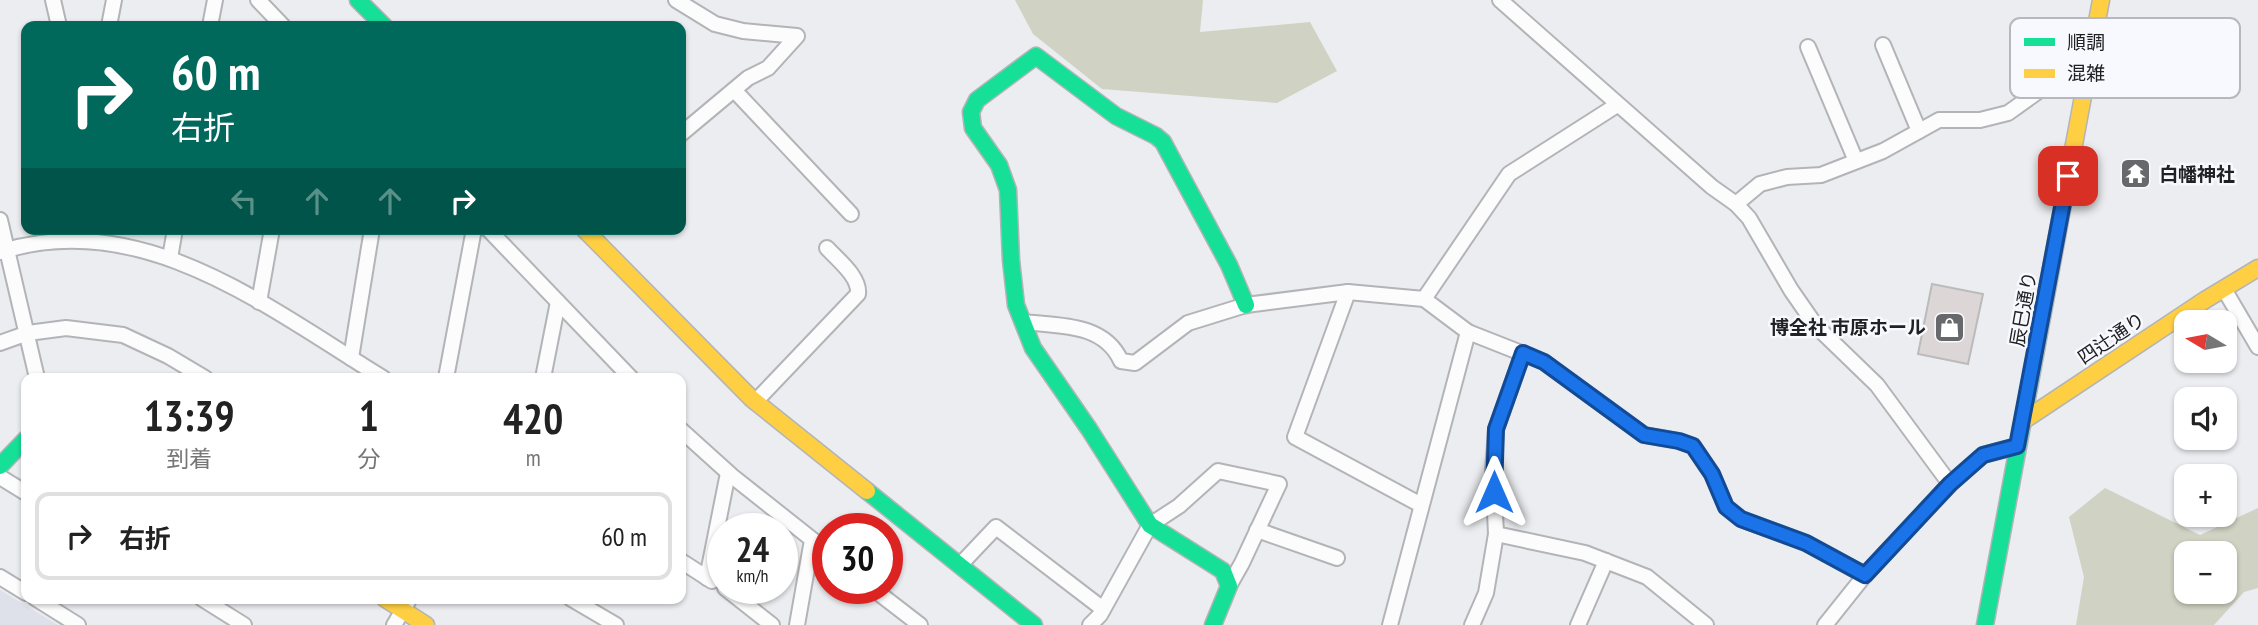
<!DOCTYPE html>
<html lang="ja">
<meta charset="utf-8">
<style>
body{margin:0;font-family:"PT Sans Narrow","Noto Sans JP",sans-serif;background:#f2f2f2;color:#222;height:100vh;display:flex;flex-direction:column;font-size:26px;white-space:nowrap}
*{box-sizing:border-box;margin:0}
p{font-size:23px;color:#767676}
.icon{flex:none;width:38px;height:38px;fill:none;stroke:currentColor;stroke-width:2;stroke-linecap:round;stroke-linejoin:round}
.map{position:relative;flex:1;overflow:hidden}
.panel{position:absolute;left:21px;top:373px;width:665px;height:231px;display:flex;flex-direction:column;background:#fff;border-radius:14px;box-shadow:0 2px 5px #0004}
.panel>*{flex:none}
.top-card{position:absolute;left:21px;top:21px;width:665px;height:214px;border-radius:14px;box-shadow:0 2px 5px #0004;background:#00695c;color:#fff;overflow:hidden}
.needle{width:46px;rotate:280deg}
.tools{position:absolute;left:2174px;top:310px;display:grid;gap:14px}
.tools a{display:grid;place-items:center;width:63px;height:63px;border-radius:14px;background:#fff;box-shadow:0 2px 5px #0004;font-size:35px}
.speed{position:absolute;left:707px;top:513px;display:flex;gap:14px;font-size:35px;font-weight:700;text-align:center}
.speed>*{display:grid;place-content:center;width:91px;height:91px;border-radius:50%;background:#fff;box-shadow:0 2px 5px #0004;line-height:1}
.speed small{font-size:18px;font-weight:400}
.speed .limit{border:10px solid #d22;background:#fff;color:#111}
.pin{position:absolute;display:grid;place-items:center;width:60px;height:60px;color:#fff;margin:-30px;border-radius:14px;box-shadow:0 4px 10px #0006}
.me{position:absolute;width:77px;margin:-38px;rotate:0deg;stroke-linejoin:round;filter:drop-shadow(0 0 5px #0008)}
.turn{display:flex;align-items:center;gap:24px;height:147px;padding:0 35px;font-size:32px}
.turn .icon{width:91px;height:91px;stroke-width:2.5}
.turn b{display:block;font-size:49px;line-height:60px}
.lanes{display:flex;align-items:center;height:66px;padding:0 35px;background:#0003;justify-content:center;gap:35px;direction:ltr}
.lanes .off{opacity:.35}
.eta{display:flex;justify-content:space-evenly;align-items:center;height:119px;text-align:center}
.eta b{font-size:42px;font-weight:600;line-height:49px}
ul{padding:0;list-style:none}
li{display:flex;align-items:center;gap:21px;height:88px;margin:0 14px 10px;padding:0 21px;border:4px solid #e0e0e0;border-radius:14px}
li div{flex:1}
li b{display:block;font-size:26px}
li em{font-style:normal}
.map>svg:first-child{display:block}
</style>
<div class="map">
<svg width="2258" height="625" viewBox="0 0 2258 625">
<rect width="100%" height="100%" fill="#ebedf0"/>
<path fill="#dee1ea" d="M0,590L58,625H0Z"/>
<g fill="#d0d2c3" fill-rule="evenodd">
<path d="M1015,0H1203L1200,32L1310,22L1337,71L1277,103L1102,89L1033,34Z"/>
<path d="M2105,488L2200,535L2258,508V588L2244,592L2214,625H2076L2084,577L2069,517ZM2186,553H2224V592H2186Z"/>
</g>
<path fill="#dcd6d6" stroke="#bbbbbc" stroke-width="2" d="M1932,284L1983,294L1968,364L1918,354Z"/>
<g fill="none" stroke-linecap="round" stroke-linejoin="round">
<defs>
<g id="street">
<path d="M53,0L59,26"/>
<path d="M258,0L283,26"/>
<path d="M676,0L715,24L743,31L797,36L768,68L748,78L681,134"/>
<path d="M1500,0L1712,187L1736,204L1749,218L1791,290L1816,326L1877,385L1950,484"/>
<path d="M109,26L114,0"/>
<path d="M210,26L215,0"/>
<path d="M1883,45L1919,131"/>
<path d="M1808,47L1856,161"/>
<path d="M734,90L851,214"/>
<path d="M1736,204L1760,184L1787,177L1821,175L1883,151L1939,120H1980L2008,113L2068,70L2088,67"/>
<path d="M0,220L37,378"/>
<path d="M488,229L631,378"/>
<path d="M0,252C141,206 270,309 383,378"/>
<path d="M170,258L175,229"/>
<path d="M2224,289L2258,347"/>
<path d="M1348,292L1295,437L1421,505"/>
<path d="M1424,299L1509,174L1617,105"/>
<path d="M259,302L272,229"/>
<path d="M1023,322C1059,326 1104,323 1121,361L1135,363L1188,323L1246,305L1348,292L1424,299L1468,332L1544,362L1644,435L1679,441L1693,446L1712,474L1726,507L1741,519L1806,543L1865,575"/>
<path d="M0,343L28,333L66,328L123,335L168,356L205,378"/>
<path d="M351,358L372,229"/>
<path d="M446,378L474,229"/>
<path d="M543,378L558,302"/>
<path d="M755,402L858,294C860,277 838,260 827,248"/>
<path d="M681,430L732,476L828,552"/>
<path d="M0,477L26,493"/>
<path d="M1257,530L1337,558"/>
<path d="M1496,534L1585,553L1647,577L1706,625"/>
<path d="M681,561L712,581"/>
<path d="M960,565L996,527L1103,609"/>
<path d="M0,577L26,593"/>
<path d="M707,578L728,473"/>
<path d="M725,588L772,625"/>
<path d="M872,588L920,625"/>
<path d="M35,598L78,625"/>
<path d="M201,598L244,625"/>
<path d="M570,598L616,625"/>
<path d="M394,625L410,598"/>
<path d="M797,625L812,540"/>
<path d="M1090,625L1100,615L1150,525L1179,506L1218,471L1279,484L1242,563L1229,586"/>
<path d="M1390,625L1468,332"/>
<path d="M1472,625L1486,593L1496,534L1493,471L1496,429L1523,353"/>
<path d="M1578,625L1606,561"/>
<path d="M1825,625L1865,575L1950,484L1983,455L2017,446"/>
</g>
<g id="fast">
<path d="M358,0L384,26"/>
<path d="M0,466L26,439"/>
<path d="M867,491L1034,625"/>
<path d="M1213,625L1229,586L1223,571L1150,525L1089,429L1033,348L1016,305L1011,260L1008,190L999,165L973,128L971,112L977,100L1036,56L1116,116L1156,136L1163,142L1229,265L1246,305"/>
<path d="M1985,625L2073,150"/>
</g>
<g id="slow">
<path d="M2073,150L2101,0"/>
<path d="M584,229L752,399L867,491"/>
<path d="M2023,421L2205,300L2258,268"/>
<path d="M384,598L426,625"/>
</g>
</defs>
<use href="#street" stroke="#b3b4b7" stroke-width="18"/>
<use href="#fast" stroke="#b3b4b7" stroke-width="19"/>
<use href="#slow" stroke="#b3b4b7" stroke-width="19"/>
<use href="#street" stroke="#fcfcfd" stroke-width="14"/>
<use href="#fast" stroke="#16e098" stroke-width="16"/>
<use href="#slow" stroke="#ffcf43" stroke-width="16"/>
</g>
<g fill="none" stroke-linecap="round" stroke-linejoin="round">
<defs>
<path id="route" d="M1494,492L1496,429L1523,353L1544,362L1644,435L1679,441L1693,446L1712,474L1726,507L1741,519L1806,543L1865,575L1950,484L1983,455L2017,446L2068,176"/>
</defs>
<use href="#route" stroke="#114b97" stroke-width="18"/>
<use href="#route" stroke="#1a73e8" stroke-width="12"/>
</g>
<defs>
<symbol id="temple-square" viewBox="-11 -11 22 22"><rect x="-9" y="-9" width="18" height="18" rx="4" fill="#67686b" stroke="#f7f9fe"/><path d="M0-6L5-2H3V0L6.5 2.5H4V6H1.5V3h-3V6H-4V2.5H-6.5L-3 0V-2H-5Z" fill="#fff"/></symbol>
<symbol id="shop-square" viewBox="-11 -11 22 22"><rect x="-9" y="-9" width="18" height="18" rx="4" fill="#67686b" stroke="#f7f9fe"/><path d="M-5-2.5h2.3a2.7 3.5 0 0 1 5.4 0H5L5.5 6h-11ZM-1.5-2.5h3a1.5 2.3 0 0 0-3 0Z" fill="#fff"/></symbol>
</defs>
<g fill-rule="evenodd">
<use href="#temple-square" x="2118" y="156" width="35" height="35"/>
<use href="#shop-square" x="1932" y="310" width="35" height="35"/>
</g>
<g text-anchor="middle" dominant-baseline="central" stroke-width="5" stroke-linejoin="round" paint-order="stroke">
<g font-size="19" font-weight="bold" fill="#202123" stroke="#f7f9fe" text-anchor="start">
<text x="2159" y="174">白幡神社</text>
<text x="1926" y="327" text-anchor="end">博全社 市原ホール</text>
</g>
<g font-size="19" fill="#202123" stroke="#f7f9fe">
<text transform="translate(2023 309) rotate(-80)">辰巳通り</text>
<text transform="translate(2111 338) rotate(-34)">四辻通り</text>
</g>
</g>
<rect x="2010" y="18" width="230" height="80" rx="10" fill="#f7f9fe" stroke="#b6b8bc" stroke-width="2"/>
<rect x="2024" y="38" width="31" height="8" fill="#16e098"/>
<rect x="2024" y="69" width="31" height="9" fill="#ffcf43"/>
<g font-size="19" fill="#202123">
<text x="2067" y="49">順調</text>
<text x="2067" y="80">混雑</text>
</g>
</svg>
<div class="tools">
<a><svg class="needle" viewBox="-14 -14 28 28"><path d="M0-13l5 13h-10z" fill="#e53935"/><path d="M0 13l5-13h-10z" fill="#767676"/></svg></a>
<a><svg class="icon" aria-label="sound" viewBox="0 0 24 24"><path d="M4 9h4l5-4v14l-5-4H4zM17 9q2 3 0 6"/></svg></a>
<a>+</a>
<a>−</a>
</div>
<div class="speed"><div>24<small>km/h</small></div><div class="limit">30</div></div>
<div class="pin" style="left:2068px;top:176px;background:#d93025"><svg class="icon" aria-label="arrive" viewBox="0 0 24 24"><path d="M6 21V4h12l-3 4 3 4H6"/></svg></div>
<svg class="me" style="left:1494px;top:492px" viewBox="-20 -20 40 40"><path d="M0-17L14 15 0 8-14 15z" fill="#1a73e8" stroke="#fff" stroke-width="4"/></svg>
<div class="top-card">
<div class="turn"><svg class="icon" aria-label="right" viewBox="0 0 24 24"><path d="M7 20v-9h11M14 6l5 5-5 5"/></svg><div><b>60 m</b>右折</div></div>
<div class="lanes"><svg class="icon off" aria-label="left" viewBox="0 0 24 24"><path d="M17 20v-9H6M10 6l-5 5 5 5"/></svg><svg class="icon off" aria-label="ahead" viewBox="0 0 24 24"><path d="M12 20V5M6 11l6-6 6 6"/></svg><svg class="icon off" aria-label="ahead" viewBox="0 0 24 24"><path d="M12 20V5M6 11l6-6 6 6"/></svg><svg class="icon" aria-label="right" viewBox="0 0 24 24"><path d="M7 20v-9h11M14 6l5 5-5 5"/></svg></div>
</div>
<section class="panel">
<div class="eta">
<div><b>13:39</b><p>到着</p></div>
<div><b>1</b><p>分</p></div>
<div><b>420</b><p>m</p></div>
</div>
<ul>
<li><svg class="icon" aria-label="right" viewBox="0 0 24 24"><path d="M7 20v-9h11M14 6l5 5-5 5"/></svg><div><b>右折</b></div><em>60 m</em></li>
</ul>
</section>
</div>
